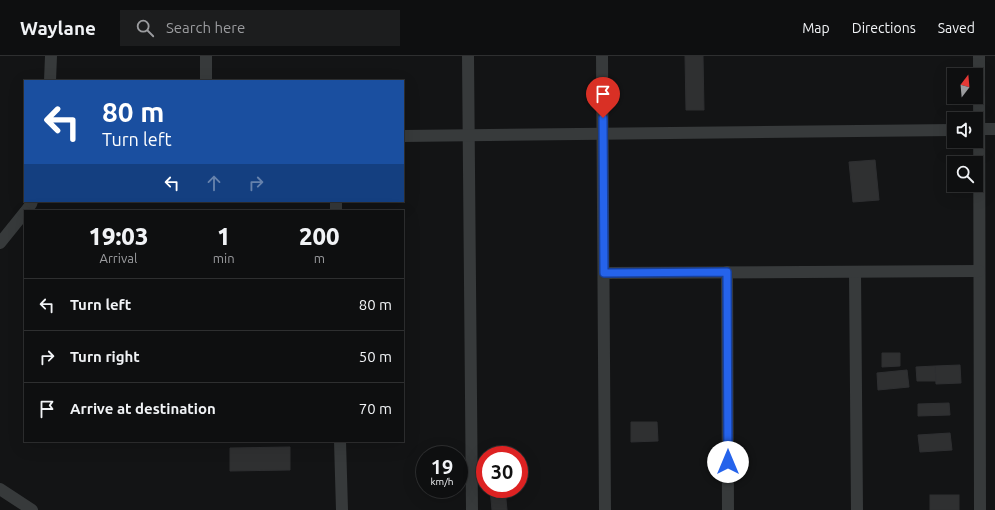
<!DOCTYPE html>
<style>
body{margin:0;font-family:Ubuntu,sans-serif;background:#1c1d1e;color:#f1f3f6;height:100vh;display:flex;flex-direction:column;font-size:15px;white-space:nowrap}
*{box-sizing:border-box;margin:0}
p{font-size:13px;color:#9b9c9f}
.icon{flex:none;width:22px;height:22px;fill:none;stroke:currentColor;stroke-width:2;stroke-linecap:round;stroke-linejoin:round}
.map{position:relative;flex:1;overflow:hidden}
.drawer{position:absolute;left:24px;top:154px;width:380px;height:232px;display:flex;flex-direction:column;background:#0e0f10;border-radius:0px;box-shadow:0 4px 16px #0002,0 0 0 1px #2e2f30}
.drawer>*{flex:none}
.top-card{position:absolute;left:24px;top:24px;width:380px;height:122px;border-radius:0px;box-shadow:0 4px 16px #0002,0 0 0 1px #2e2f30;background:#1a4fa0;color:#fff;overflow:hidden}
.needle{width:26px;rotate:16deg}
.controls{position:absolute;left:947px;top:12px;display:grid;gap:8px}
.controls a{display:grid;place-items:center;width:36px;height:36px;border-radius:0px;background:#0e0f10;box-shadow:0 4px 16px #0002,0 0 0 1px #2e2f30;font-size:20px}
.speed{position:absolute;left:416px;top:390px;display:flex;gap:8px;font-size:20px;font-weight:700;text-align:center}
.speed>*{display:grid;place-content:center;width:52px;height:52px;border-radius:50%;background:#0e0f10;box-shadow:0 4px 16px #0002,0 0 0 1px #2e2f30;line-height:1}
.speed small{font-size:10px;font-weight:400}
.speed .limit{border:6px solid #d22;background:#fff;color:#111}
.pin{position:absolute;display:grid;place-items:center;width:34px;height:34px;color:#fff;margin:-41px -17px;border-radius:50% 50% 50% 0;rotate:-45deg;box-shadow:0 0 4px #0007}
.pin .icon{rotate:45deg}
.me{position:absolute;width:44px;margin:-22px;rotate:0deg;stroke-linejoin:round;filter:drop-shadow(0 0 3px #0008)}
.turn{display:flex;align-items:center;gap:14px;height:84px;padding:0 12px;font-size:18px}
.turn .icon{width:52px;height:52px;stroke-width:2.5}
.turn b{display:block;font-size:28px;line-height:34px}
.lanes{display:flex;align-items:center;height:38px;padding:0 12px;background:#0003;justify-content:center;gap:20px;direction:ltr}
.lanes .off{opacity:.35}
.eta{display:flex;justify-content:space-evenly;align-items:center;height:68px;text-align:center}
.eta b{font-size:24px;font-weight:800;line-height:28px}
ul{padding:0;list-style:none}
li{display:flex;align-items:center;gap:12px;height:52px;padding:0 12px;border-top:1px solid #2e2f30}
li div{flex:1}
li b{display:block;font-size:15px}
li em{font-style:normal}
header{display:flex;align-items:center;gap:24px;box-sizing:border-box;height:56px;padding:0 20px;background:#0e0f10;border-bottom:1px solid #2e2f30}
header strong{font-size:19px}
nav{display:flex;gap:22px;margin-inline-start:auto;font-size:14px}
.search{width:280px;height:36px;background:#1c1d1e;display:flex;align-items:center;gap:10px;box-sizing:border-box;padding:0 14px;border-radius:0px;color:#9b9c9f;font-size:15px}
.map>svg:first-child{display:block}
</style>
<header>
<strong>Waylane</strong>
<div class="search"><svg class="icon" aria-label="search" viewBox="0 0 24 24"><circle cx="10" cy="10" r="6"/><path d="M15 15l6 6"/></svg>Search here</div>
<nav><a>Map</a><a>Directions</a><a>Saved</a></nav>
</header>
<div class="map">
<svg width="995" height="454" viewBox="0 0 995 454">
<rect width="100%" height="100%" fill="#131415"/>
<g fill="#2f3031" stroke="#2e2f31">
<path d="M685,0H703L704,54H686Z"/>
<path d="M875,104L879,144L853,146L849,106Z"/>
<path d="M882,297H900V310L882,311Z"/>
<path d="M960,309L961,327L936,328L935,310Z"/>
<path d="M935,310L936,325H917L916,311Z"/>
<path d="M907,314L909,331L878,334L877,317Z"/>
<path d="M949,347L950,359L918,360V348Z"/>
<path d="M631,366H657L658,385L631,386Z"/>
<path d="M950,377L952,394L920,396L918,379Z"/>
<path d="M290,391V414L230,415V392Z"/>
<path d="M490,433H505L507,454H492Z"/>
<rect x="930" y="439" width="29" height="15"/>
</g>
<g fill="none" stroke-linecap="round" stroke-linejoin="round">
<g stroke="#373a3b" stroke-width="12">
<path d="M206,0V25"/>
<path d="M468,0L472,454"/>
<path d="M602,0L605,454"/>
<path d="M979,0L980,454"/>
<path d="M50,25L51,0"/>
<path d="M976,73H995"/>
<path d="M403,80L954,74"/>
<path d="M336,145V155"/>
<path d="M26,155L31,148L32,145"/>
<path d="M0,187L25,156"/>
<path d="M727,216L728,454"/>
<path d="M855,216L857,454"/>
<path d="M604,217L979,215"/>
<path d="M340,385L342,454"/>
<path d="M0,433L32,454"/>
</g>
</g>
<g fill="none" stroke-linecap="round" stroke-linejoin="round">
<defs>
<path id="route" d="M603,62L604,217L727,216L728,406"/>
</defs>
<use href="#route" stroke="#184099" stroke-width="10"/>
<use href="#route" stroke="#2563eb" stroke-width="7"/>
</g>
</svg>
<div class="controls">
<a><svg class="needle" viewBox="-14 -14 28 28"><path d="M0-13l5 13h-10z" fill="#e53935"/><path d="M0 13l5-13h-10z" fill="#9b9c9f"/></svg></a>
<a><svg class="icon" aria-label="sound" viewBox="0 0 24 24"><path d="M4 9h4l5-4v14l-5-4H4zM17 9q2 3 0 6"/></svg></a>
<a><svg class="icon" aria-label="search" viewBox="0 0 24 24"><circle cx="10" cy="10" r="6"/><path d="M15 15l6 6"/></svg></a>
</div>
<div class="speed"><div>19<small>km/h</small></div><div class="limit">30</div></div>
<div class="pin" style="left:603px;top:62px;background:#d93025"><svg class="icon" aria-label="arrive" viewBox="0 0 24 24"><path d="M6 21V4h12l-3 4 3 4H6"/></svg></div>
<svg class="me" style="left:728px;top:406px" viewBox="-20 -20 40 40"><circle r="19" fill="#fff"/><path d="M0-13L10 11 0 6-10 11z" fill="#2563eb"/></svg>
<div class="top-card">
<div class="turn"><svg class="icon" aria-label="left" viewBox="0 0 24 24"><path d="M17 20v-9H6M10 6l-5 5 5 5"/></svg><div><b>80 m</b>Turn left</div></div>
<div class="lanes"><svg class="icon" aria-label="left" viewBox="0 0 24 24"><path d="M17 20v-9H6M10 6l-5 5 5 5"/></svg><svg class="icon off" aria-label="ahead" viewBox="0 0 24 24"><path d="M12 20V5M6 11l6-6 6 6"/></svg><svg class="icon off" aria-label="right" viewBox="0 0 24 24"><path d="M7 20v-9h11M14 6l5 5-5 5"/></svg></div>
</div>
<section class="drawer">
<div class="eta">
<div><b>19:03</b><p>Arrival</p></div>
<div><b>1</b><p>min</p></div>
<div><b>200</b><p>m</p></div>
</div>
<ul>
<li><svg class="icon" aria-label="left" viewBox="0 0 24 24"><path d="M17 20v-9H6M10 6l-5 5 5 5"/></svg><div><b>Turn left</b></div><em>80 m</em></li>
<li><svg class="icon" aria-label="right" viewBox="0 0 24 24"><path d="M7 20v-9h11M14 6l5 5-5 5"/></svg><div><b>Turn right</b></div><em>50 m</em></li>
<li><svg class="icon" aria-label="arrive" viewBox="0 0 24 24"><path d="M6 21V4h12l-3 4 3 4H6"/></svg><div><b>Arrive at destination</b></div><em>70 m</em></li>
</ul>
</section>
</div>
